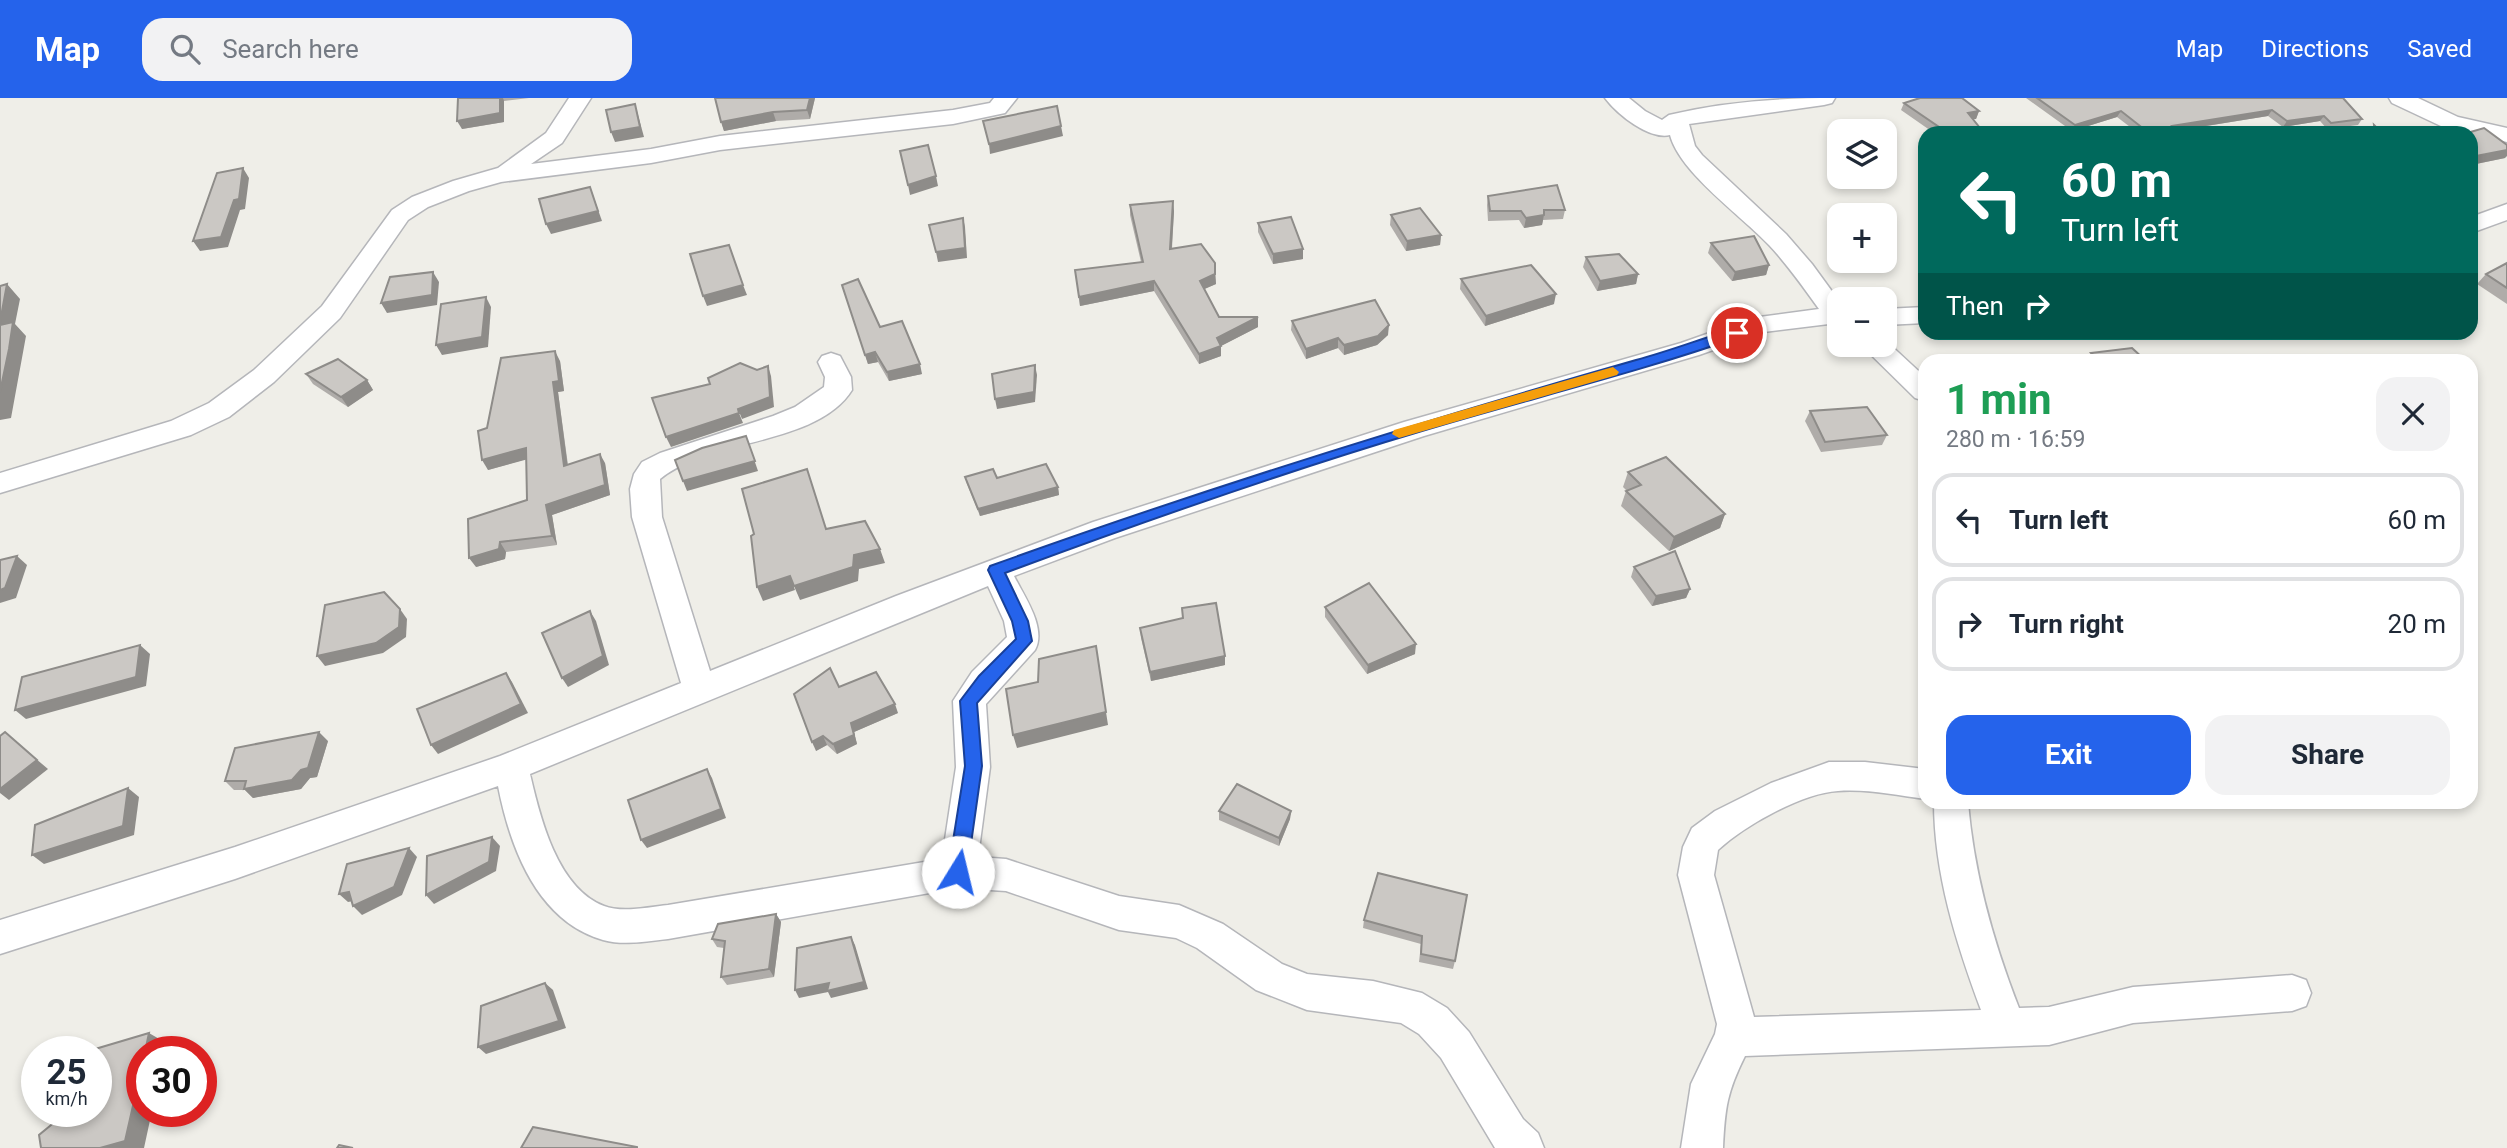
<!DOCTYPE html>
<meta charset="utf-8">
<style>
body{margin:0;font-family:Roboto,sans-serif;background:#f2f2f3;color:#1f2937;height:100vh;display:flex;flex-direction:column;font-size:26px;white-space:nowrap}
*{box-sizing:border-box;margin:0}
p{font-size:23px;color:#747a83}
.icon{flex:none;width:38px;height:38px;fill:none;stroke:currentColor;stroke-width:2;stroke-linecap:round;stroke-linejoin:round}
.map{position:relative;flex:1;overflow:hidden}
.details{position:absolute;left:1918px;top:256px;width:560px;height:455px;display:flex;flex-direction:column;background:#fff;border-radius:21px;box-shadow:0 4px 10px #0003}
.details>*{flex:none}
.top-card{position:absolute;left:1918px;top:28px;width:560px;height:214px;border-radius:21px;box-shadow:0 4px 10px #0003;background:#00695c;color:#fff;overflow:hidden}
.controls{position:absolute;left:1827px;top:21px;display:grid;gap:14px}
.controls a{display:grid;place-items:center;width:70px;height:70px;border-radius:14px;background:#fff;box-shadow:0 4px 10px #0003;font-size:35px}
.speed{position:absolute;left:21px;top:938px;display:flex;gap:14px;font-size:35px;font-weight:700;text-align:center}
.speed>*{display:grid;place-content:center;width:91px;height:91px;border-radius:50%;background:#fff;box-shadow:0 4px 10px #0003;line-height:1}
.speed small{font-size:18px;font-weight:400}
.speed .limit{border:10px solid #d22;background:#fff;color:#111}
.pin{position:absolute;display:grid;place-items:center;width:60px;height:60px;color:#fff;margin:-30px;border:4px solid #fff;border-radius:50%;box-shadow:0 2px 7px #0007}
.me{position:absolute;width:77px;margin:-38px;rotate:9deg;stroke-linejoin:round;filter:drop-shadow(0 0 5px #0008)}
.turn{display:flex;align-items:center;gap:24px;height:147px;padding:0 28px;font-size:32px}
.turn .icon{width:91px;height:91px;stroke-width:2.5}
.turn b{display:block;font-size:49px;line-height:60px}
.then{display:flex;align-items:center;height:66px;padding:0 28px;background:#0003;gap:14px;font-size:26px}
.round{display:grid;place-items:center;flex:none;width:74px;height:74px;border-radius:21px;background:#f2f2f3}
.summary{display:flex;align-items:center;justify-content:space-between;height:119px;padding:0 28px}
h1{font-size:42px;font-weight:700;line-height:52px;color:#1e9e55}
.cta{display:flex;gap:14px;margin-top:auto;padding:14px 28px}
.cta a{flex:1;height:80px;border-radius:21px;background:#2563eb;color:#fff;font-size:28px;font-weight:700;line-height:80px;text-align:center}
.cta a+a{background:#f2f2f3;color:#1f2937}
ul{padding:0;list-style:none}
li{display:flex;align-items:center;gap:21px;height:94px;margin:0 14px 10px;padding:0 14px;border:4px solid #e0e1e3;border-radius:21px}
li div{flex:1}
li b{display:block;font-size:26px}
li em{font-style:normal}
header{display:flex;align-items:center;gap:42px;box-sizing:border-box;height:98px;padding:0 35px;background:#2563eb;color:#fff}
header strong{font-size:33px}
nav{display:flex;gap:38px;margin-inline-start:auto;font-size:24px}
.search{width:490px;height:63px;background:#f2f2f3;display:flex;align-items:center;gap:18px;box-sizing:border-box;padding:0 24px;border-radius:21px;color:#747a83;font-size:26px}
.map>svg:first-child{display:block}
</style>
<header>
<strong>Map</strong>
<div class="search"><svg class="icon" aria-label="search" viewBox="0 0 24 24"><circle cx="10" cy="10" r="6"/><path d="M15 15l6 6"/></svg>Search here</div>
<nav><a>Map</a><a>Directions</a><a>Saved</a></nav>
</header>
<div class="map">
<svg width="2507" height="1050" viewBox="0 0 2507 1050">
<rect width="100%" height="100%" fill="#efeee8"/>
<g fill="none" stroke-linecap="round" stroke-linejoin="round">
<defs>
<g id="minor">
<path d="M569,0H591L562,45L531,66L651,51L720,38L953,12L990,5L994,0H1017L1005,15L953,26L720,52L651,65L501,84L469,93L428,109L408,122L340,220L274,284L229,319L191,337L0,395V375L171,323L209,305L254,272L322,208L392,112L412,99L453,83L498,70L546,35Z"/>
<path d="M1605,0H1629L1645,13L1662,22L1669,17C1724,4 1778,0 1835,0L1832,5L1824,7L1689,26L1695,48L1702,57L1786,136L1812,166L1839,203V229L1829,226L1764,234L1699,257L1424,338L1115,440L1014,478C1024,498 1047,530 1035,552L986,606L990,669L978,759L1006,761L1119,798L1179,807L1223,826L1282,866L1307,876L1373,883L1422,895L1447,910L1469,934L1523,1021L1538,1035L1544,1050H1495L1441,960L1419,936L1401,925L1307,912L1256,892L1197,850L1176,840L1119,832L1006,793L958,790L668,841C647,843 624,848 603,842C537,823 510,749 498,688L235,781L0,856V822L235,749L500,658L681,585L632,419L630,391L634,376L642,364L660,355L773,318L795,309L824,289L825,279L818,264L822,258L831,255L840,258L851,279L852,292C817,348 709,340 660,381L662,419L710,573L896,498L1093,424L1404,324L1681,245L1752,220L1819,211C1803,189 1788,167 1769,147C1742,118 1680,75 1670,37C1649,42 1617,16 1605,0ZM988,488L1004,523L1007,539L972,574L953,603L956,669L942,761L668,807C649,809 622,815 604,808C557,790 540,719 530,676Z"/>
<path d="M2389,0H2418L2458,19L2507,30V44L2443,29L2392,5Z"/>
<path d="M2507,106V122L2471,135V119Z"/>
<path d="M1925,209V225L1885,227V211Z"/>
<path d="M1885,242L1925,279V303L1915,300L1861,247H1885Z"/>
<path d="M1829,664H1865L1925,671V701C1896,697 1867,691 1838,693C1802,695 1744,728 1718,752L1714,777L1754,919L1981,912C1956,845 1934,775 1934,704H1968C1974,776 1993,843 2019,910L2049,909L2133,889L2292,877L2306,882L2311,895L2306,908L2292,913L2133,925L2049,947L1745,958C1727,994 1725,1010 1723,1050H1681L1691,986L1715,936L1717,926L1678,777L1683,749L1692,730L1715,713L1771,685Z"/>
</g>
</defs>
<use href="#minor" stroke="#b5b6ba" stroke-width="3"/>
<use href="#minor" fill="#fff" fill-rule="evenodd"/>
</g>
<g fill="#afaca9">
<path d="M458,0H529L504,3V24L462,31Z"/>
<path d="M715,0H815L810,21L776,23L724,33Z"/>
<path d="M2026,0H2343L2362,21L2358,27L2327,31L2320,23L2283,29L2268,18L2176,33L2178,35H2138L2117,19L2072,33Z"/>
<path d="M1904,5L1979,13L1976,21H1973L1984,35H1934L1901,12Z"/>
<path d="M2374,27L2382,35H2368Z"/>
<path d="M2471,35L2505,60L2471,67Z"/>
<path d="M1488,98L1565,112L1563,121L1543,122L1542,127L1524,130L1519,122L1488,123L1487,107Z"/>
<path d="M1130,107L1174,113L1172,151L1215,165L1216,186L1204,191L1219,219H1258V229L1221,248V258L1199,266L1154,193L1080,208L1075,172L1141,164L1130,117Z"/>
<path d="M1391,117L1441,137L1440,147L1406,153L1390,127Z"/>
<path d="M1258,125L1303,151V161L1273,166L1258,134Z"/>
<path d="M1711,145L1769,167L1766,177L1732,183L1708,155Z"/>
<path d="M1586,159L1638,176L1636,186L1597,193L1583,169Z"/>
<path d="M2507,165V206L2477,186L2486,176Z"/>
<path d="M1461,181L1554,206L1485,228L1460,191Z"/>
<path d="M842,187L880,229L922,276L889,283L878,264L868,266Z"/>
<path d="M1292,223L1388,237L1377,247L1344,257L1338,250L1306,261L1291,232Z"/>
<path d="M2091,255L2145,262H2087Z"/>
<path d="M560,263L564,293L558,294L568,367L605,365L610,397L552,417L557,447L506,454L505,461L476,469L527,402L526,361L488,372L487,330Z"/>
<path d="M306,276L367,282L373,292L348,309L313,286Z"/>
<path d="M1810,313L1887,337L1882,347L1821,354L1805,323Z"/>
<path d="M1628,374L1725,416L1720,430L1669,453L1621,408L1626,393H1627L1623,389Z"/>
<path d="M965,379L997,380L1058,389L1059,397L980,418L967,386Z"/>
<path d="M1634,469L1690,491L1686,500L1652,508L1631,479Z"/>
<path d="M1325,509L1415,556L1367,576L1325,519Z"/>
<path d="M1182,510L1225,567L1151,583L1141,540L1140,530L1183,520Z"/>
<path d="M839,589L898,615L854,634L857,646L837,656L827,647L816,653Z"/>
<path d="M328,643L317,679L310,680L301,691L253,700L245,692H234L225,683Z"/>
<path d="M1219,713H1291L1290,721L1279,748L1219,722Z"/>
<path d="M1378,775L1455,863L1453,871L1419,864L1421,846L1363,830L1364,822Z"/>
<path d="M776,816L781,824L774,879L727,887L721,879L724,850L717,849L712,841Z"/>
</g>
<g fill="#8e8c89">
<path d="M500,0H503L504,3V24L462,31L457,23Z"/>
<path d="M810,0H815L810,21L807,12Z"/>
<path d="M635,6L644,39L615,44L611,34Z"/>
<path d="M2272,12L2268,18L2168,34L2172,28Z"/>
<path d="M1979,13L1976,21L1965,22L1968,15Z"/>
<path d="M2121,13L2117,19L2072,33L2075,27Z"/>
<path d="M773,14L776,23L724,33L721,24Z"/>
<path d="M2324,18L2320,23L2283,29L2287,23Z"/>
<path d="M1061,28L1063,38L990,56L989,46Z"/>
<path d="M2507,52V58L2505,60L2471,67V65L2476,58Z"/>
<path d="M243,70L249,80L245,111L240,112L228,149L200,153L193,143Z"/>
<path d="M936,78L938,88L910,97L908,87Z"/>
<path d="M590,89L602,123L551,136L546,126Z"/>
<path d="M1173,103L1174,113L1171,161L1170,151Z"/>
<path d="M1544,117L1542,127L1524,130L1526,120Z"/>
<path d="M963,120L965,129L967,160L938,164L936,154Z"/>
<path d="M1441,137L1440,147L1406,153L1407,143Z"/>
<path d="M1303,151V161L1273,166V156Z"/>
<path d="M1769,167L1766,177L1732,183L1735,174Z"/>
<path d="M433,174L439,184L437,207L387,215L381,205Z"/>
<path d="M1215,176L1216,186L1200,193V183Z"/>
<path d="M1638,176L1636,186L1597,193L1600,183Z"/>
<path d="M1154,183V193L1080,208L1079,199Z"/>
<path d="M7,186L20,201L15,226L26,238L11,320L0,322V224Z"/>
<path d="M743,187L747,197L707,208L703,198Z"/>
<path d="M1556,196L1554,206L1485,228L1486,218Z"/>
<path d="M486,199L491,209L488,249L442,257L436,247Z"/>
<path d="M1258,219V229L1221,248V258L1199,266V256L1217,240Z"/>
<path d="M1389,227L1388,237L1377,247L1344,257V247Z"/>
<path d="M1338,240V250L1306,261V251Z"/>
<path d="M555,253L560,263L564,293L558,294L569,378L564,368L553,284Z"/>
<path d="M875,254L878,264L868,266L865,257Z"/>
<path d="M920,266L922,276L889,283L887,274Z"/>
<path d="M1035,267L1037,277L1035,304L997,311L995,301Z"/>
<path d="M768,268L771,278L774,309L742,321L738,311Z"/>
<path d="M367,282L373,292L348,309L341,299Z"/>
<path d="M739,315L743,325L671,349L666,339Z"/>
<path d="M746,338L758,373L687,393L683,383Z"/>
<path d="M526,350L532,360L488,372L482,362Z"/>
<path d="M600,356L605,365L610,397L552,417L557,447L552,438L546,407Z"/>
<path d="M1058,389L1059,397L980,418L978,411Z"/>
<path d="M1725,416L1720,430L1669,453L1674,439Z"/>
<path d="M500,444L506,454L505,461L476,469L469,460Z"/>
<path d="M880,451L885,465L859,471L858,483L800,502L794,488L854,457Z"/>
<path d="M17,458L27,467L16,500L0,505V492Z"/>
<path d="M790,478L795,492L763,503L757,489Z"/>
<path d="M1690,491L1686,500L1652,508L1656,498Z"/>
<path d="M400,511L407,521L406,539L383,555L325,568L317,558Z"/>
<path d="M590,513L596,523L609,567L568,589L562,580Z"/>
<path d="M1416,546L1415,556L1367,576L1368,567Z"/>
<path d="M140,547L150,556L146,588L26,621L15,612Z"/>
<path d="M1225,558V567L1151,583L1150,574Z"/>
<path d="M506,575L512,584L528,615L438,656L431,647Z"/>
<path d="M895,606L898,615L854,634L857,646L837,656L833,646L851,625Z"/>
<path d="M1106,614L1108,627L1017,650L1013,637Z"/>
<path d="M319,634L328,643L317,679L310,680L301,691L253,700L244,691Z"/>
<path d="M823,638L827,647L816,653L812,644Z"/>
<path d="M16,644L48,671L9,702L0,695V691Z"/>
<path d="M707,671L712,680L726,720L647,750L641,742Z"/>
<path d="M128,690L139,699L134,737L44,766L32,757Z"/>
<path d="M1291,713L1290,721L1279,748V740Z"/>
<path d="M492,739L500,748L496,773L434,806L426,797Z"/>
<path d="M409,750L417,759L402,797L362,817L353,808Z"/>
<path d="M349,794L358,802L348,804L339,796Z"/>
<path d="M776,816L781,824L774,879L769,871Z"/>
<path d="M851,839L855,847L868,891L831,900L828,894L799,900L795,892Z"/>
<path d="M545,885L553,892L566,930L486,956L478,949Z"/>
<path d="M149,935L166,945L165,954H145Z"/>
<path d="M142,968V1013H152L144,1050H100Z"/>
</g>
<g fill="#cbc8c4" stroke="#8e8c89" stroke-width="2">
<path d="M458,0H500V15L457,23Z"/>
<path d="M715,0H810L807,12L773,14L721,24Z"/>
<path d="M1920,0H1962L1979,13L1968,15L1984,35H1948L1904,5Z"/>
<path d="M2037,0H2343L2362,21L2331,25L2324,18L2287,23L2272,12L2172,28L2178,35H2149L2121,13L2075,27Z"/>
<path d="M635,6L640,29L611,34L606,12Z"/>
<path d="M1057,8L1061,28L989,46L983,23Z"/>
<path d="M2374,27L2382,35H2375Z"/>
<path d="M2484,30L2507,47V52L2476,58L2471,54V35H2467Z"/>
<path d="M928,47L936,78L908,87L900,53Z"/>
<path d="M243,70L239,101L234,102L221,139L193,143L217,75Z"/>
<path d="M1557,87L1565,112H1544V117L1526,120L1521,113H1490L1488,98Z"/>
<path d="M590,89L598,113L546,126L539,101Z"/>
<path d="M1173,103L1170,151L1201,146L1215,165V176L1200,183L1219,219H1258L1217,240L1221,248L1199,256L1154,183L1079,199L1075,172L1143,164L1130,107Z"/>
<path d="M1420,110L1441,137L1407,143L1391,117Z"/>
<path d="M1291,119L1303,151L1273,156L1258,125Z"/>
<path d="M963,120L965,150L936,154L929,127Z"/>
<path d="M1754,138L1769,167L1735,174L1711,145Z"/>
<path d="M729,147L743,187L703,198L690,156Z"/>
<path d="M1619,156L1638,176L1600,183L1586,159Z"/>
<path d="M2507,165V190L2486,176Z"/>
<path d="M1531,167L1556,196L1486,218L1461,181Z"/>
<path d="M433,174L432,197L381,205L390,179Z"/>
<path d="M858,181L880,229L902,223L920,266L887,274L875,254L865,257L842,187Z"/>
<path d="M7,186L0,224V188Z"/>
<path d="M486,199L482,239L436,247L441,206Z"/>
<path d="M1375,202L1389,227L1378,238L1344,247L1338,240L1306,251L1292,223Z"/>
<path d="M13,224L9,251L0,294V227Z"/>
<path d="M2132,250L2145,262H2098L2091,255Z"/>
<path d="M555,253L559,283L553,284L564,368L600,356L605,387L546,407L552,438L500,444L499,451L469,460L468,421L527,402L526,350L482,362L478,333L487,330L501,260Z"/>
<path d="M338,261L367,282L341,299L306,276Z"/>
<path d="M740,265L757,272L768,268L770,299L738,311L739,315L666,339L652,300L710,286L708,280Z"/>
<path d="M1035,267L1034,294L995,301L992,276Z"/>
<path d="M1867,309L1887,337L1825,344L1810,313Z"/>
<path d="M746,338L755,363L683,383L675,362L702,350Z"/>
<path d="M1666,359L1725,416L1674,439L1626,393L1641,387L1628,374Z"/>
<path d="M1046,366L1058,389L978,411L965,379L993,371L997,380Z"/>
<path d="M807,371L826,431L865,423L880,451L854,457L853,469L794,488L790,478L757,489L751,438L754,436L742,391Z"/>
<path d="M1675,453L1690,491L1656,498L1634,469Z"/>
<path d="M17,458L5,490L0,492V462Z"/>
<path d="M1369,485L1416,546L1368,567L1325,509Z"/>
<path d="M384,494L400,511L399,529L376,545L317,558L325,507Z"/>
<path d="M1216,505L1225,558L1150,574L1140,530L1183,520L1182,510Z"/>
<path d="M590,513L603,558L562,580L542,535Z"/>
<path d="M140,547L136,579L15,612L22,579Z"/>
<path d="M1096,548L1106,614L1013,637L1006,591L1038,584L1039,561Z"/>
<path d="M830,570L839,589L876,574L895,606L851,625L854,637L833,646L823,638L812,644L794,596Z"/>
<path d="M506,575L521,606L431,647L417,611Z"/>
<path d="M5,634L37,662L0,691V638Z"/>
<path d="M319,634L308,670L301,672L292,682L244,691L246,683H225L235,650Z"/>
<path d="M707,671L721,711L641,742L628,702Z"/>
<path d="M1237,686L1291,713L1279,740L1219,713Z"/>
<path d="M128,690L123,728L32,757L35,727Z"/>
<path d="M492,739L489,764L426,797L427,758Z"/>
<path d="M409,750L394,789L353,808L349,794L339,796L347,766Z"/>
<path d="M1378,775L1467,797L1455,863L1421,856L1422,838L1364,822Z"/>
<path d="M776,816L769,871L721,879L725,843L712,841L718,826Z"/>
<path d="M851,839L864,884L827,893L829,885L795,892L797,850Z"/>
<path d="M545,885L559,923L478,949L481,908Z"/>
<path d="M149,935L145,954H142V968L125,1043L100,1050H41L39,1037L56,1023L59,1013H96V954H85Z"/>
<path d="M533,1029L637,1049V1050H521Z"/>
<path d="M339,1047L353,1050H337Z"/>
</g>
<path fill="#2563eb" stroke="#184099" stroke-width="2" d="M1737,230L1742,232V238C1637,275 1528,301 1422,333C1281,375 1142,424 1005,475L1028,523L1032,543L977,605L982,668L967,774L964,780L958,783L951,780L948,774L965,668L960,603L979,578L1016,541L1012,523L988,472L990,468C1203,391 1419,324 1636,262C1670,253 1703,240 1737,230Z"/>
<path fill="#f59e0b" d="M1613,269L1619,274L1617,277L1399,340L1392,336L1394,332Z"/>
</svg>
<div class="controls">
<a><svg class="icon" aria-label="layers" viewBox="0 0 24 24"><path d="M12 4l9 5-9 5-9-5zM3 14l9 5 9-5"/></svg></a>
<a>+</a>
<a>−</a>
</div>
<div class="speed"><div>25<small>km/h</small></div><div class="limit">30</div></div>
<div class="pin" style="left:1737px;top:235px;background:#d93025"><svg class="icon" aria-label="arrive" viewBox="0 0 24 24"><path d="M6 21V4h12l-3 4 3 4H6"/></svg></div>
<svg class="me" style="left:958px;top:774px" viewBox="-20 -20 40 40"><circle r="19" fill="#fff"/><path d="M0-13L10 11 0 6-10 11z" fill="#2563eb"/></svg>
<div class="top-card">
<div class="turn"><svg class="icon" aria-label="left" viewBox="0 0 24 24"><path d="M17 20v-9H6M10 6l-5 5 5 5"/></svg><div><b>60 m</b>Turn left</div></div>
<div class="then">Then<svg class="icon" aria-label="right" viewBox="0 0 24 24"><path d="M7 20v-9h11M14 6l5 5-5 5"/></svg></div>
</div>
<section class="details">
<div class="summary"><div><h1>1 min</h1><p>280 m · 16:59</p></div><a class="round"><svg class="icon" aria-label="close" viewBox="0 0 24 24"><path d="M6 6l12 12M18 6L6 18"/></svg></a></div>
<ul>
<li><svg class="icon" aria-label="left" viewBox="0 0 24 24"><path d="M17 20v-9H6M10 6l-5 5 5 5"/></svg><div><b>Turn left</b></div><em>60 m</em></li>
<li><svg class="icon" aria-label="right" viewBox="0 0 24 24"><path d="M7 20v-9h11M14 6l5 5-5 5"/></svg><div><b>Turn right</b></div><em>20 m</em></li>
</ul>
<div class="cta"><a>Exit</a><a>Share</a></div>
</section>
</div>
